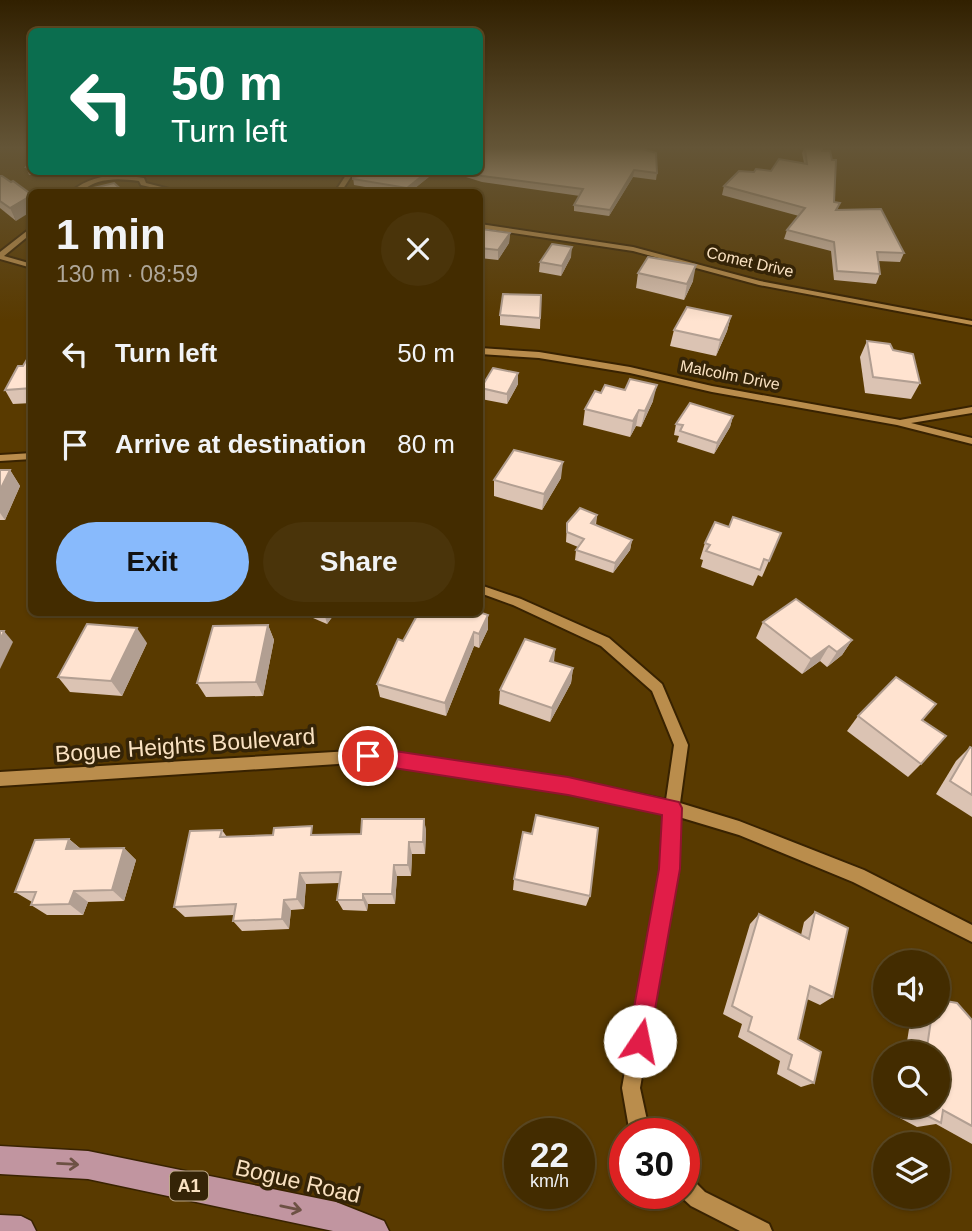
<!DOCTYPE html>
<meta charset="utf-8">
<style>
body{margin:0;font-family:Arial,sans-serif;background:#4a340a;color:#f1f3f6;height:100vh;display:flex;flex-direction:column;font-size:26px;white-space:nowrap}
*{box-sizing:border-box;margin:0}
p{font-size:23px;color:#afa799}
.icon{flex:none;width:38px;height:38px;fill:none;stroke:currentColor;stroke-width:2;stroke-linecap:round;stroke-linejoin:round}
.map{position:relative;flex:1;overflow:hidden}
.drawer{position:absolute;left:28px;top:189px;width:455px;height:427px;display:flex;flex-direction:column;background:#432c00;border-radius:10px;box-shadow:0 2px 5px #0004,0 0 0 2px #5b4822}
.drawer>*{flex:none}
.hud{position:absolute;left:28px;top:28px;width:455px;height:147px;border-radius:10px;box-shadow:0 2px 5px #0004,0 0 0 2px #5b4822;background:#0b6e4f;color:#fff;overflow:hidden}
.buttons{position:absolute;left:873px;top:950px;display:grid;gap:14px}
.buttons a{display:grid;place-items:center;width:77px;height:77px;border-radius:50%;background:#432c00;box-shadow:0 2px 5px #0004,0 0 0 2px #5b4822;font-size:35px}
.speed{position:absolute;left:504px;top:1118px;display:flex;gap:14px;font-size:35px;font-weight:700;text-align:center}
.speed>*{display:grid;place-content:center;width:91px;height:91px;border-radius:50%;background:#432c00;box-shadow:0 2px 5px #0004,0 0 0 2px #5b4822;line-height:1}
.speed small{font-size:18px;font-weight:400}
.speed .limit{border:10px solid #d22;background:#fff;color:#111}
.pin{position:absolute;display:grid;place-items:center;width:60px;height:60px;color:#fff;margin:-30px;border:4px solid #fff;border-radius:50%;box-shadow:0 2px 7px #0007}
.me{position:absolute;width:77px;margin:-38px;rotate:11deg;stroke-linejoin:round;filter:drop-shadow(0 0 5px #0008)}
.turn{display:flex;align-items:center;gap:24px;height:147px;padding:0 28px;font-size:32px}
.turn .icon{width:91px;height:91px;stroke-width:2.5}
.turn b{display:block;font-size:49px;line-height:60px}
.round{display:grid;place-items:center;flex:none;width:74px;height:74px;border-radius:37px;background:#4a340a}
.headline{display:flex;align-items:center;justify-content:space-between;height:119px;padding:0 28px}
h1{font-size:42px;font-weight:800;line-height:52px}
.primary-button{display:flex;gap:14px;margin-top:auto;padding:14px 28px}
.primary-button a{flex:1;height:80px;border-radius:42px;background:#88bafc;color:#111;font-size:28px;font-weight:800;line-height:80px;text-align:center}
.primary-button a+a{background:#4a340a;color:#f1f3f6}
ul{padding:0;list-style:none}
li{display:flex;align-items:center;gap:21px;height:91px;padding:0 28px}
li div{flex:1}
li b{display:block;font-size:26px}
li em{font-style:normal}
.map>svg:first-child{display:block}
</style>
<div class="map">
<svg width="972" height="1231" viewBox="0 0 972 1231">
<rect width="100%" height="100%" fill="#593a00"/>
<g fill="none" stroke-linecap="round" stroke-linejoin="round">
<defs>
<g id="minor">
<path d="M348,172H354L341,192H335Z"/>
<path d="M123,175L144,178L146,183L181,192H172L141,185L139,181C125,179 111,178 98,182C88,185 81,193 71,192C86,179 103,175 123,175Z"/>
<path d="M480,224L633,247L760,281L972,321V325L759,285L633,251L480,228Z"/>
<path d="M32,227V233L4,256L32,264V268L0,259V252Z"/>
<path d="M480,348L539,352L630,367L712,386L900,420L972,407V413L911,423L972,438V444L897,425L712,392L630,373L539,358L480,354Z"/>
<path d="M32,453V459L0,461V455Z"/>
<path d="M480,585L521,599L609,638L662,684L688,745L680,803L739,821L864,870L972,925V942L853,882L739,835L679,817L677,869L640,1088L650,1134H630L622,1088L661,869L664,813L567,793L368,762L0,786V772L368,750L567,779L666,800L674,745L652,691L601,646L513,605L480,593Z"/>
<path d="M684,1175L691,1178L705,1192L769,1224L772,1231H740L691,1206L678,1194H684Z"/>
</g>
<g id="major">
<path d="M0,1146L88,1151L336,1202L384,1221L389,1231H333L88,1179L0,1174Z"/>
<path d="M0,1215L21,1216L31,1221L36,1231H0Z"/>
</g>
</defs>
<use href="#minor" stroke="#382200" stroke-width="4"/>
<use href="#major" stroke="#382200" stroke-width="3"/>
<use href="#minor" fill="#ba8d4c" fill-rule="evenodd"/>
<use href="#major" fill="#c195a0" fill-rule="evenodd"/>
</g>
<g fill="#dbc3b3">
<path d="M480,149L657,173L656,180L633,177L609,216L574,211V205L580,196L482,182L450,172H480Z"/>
<path d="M804,149H822L834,202L840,203L837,210L904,253L900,262L878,261L880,274L876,284L834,280L831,251L784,239L787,230L799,216L722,195L724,186L754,172L771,171L804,163L802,153Z"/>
<path d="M32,158V172H56L54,174L29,175L26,167Z"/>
<path d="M384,172H435L410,192H394L354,185L353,177Z"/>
<path d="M0,176L16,221L0,208Z"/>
<path d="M480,232L510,233L509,243L498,260L480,258Z"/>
<path d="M571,257L561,276L539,272L540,262Z"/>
<path d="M638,273L693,281L684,300L636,288Z"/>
<path d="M541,295L540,329L500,325V315Z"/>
<path d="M731,316L727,331L716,356L670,346L674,330Z"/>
<path d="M867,341L920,383L911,399L865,393L860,357Z"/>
<path d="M32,351V403L13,404L5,390L23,366Z"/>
<path d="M518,373V384L507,404L481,399V388Z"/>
<path d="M653,401L641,427L636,426L630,437L583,425L585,409Z"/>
<path d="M733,416L730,427L714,454L677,442L679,436L674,435L676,424Z"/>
<path d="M0,470H10L20,486L5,520H0Z"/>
<path d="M561,478L542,510L494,496V480Z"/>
<path d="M597,515L596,525L632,540L630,550L613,573L575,560L576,550L578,547L566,542L567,523Z"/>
<path d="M729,527L781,533L762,577L758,575L753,586L701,567L703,560L700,559L705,543Z"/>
<path d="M299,612H336L327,624Z"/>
<path d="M488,615V629L479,648L474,646L446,716L380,697L377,684L403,641Z"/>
<path d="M763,622L852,640L842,655L827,667L820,661L802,674L756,638Z"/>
<path d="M268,625L274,640L263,696L206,697L197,683Z"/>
<path d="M147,643L122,696L70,692L58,677Z"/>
<path d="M555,649L554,662L573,668L571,683L550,722L499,704L500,690Z"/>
<path d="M858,716L922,720L921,764L908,777L847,731Z"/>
<path d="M970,747L972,748V817L936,794L956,761Z"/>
<path d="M424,819L426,831L425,854H412L411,876H397L395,904H368L367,911L343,910L337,900L339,883L306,884L304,909L291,910L289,929L242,931L233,921L234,915L185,917L174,907L222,830L227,837L361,834Z"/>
<path d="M69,839L81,849L124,848L136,860L124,901L88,902L83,915H47L31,905L32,902L15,892Z"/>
<path d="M514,879L590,896L586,906L513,890Z"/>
<path d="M815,912L833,997L820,1005L807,999L798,1039L814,1083L801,1087L777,1074L780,1061L738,1037L742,1024L723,1014L750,924L759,914L801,935L804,922Z"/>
<path d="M915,1015H938L972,1020V1144L936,1124L917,1127L896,1116L897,1106H938V1054H905L909,1029Z"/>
</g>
<g fill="#b29f92">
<path d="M634,170L633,177L609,216L610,210Z"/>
<path d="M427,172H435L410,192H407V188Z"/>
<path d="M32,195V211L16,221L10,208Z"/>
<path d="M510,233L509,243L498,260V250Z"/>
<path d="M572,247L571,257L561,276L562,266Z"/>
<path d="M696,265L693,281L684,300L687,284Z"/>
<path d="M731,316L727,331L716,356L720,340Z"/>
<path d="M518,373V384L507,404V394Z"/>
<path d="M657,385L653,401L641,427L645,411Z"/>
<path d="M639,410L636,426L630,437L633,421Z"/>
<path d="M733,416L730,427L714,454L717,443Z"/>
<path d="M563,462L561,478L542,510L544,494Z"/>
<path d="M10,470L20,486L5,520L0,513V490Z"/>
<path d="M597,515L595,525L591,523Z"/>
<path d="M632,540L630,550L613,573L615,563Z"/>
<path d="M324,612H336L327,624Z"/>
<path d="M488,615V629L479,648V634Z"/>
<path d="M268,625L274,640L263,696L256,682Z"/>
<path d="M137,628L147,643L122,696L111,681Z"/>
<path d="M4,631L13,642L0,669V640Z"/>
<path d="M474,632V646L446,716L445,703Z"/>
<path d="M852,640L842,655L827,667L837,652Z"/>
<path d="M829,646L820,661L802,674L811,659Z"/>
<path d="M555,649L553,664L550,661Z"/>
<path d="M573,668L571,683L550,722L552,708Z"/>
<path d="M424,819L426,831L425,854L423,842Z"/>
<path d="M69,839L83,851L66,849Z"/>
<path d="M409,842L412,854L411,876L408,865Z"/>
<path d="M124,848L136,860L124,901L112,890Z"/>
<path d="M394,865L397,876L395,904L392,894Z"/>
<path d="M300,873L306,884L304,909L297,899Z"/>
<path d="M74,891L88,902L83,915L69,904Z"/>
<path d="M363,894L368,904L367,911L363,900Z"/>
<path d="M284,900L291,910L289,929L282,919Z"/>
</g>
<g fill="#ffe3d0" stroke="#b29f92" stroke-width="2">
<path d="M480,149H643L656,153L657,173L634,170L610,210L574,205L583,189L482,176L469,172H480Z"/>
<path d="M805,149H822V151H830L832,160H836L834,202L840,203L836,210L881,209L904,253L877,252L880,274L837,271L834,242L787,230L805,208L724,186L739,171L754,172L756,169L771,171L779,159L807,164Z"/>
<path d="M32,158V167H26Z"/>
<path d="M384,172H427L407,188L353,179V177Z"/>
<path d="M0,176H2L11,182L13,181L32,195L10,208L0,201Z"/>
<path d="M114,183L124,192H92L89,189Z"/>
<path d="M481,229L510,233L498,250L480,248V232Z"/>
<path d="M552,244L572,247L562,266L540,262Z"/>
<path d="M648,257L696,265L687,284L638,273Z"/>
<path d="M503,294L541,295L540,318L500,315Z"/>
<path d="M687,307L731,316L720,340L674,330Z"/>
<path d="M867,341L890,344L893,350L913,354L920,383L873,377Z"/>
<path d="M32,351V388L5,390L18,366H23Z"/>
<path d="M493,368L518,373L507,394L481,388Z"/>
<path d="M630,379L657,385L645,411L639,410L633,421L585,409L595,391L601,393L605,385L625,390Z"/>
<path d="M690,403L733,416L717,443L680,431L683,425L676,424Z"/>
<path d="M514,450L563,462L544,494L494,480Z"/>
<path d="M0,470H10L0,490Z"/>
<path d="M580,508L597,515L591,523L632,540L615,563L576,550L584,539L567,532V523Z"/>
<path d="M733,517L781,533L769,561L764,559L760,570L706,551L710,545L705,543L715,522L729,527Z"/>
<path d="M796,599L852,640L837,652L829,646L811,659L763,622Z"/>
<path d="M419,612H479L488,615L479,634L474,632L445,703L377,684L398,639L403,641Z"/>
<path d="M87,624L137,628L111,681L58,677Z"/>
<path d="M268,625L256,682L197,683L213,626Z"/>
<path d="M0,631H4L0,640Z"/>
<path d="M525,639L555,649L550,661L573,668L552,708L500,690Z"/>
<path d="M896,677L936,704L922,720L946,736L921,764L858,716Z"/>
<path d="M970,747L972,748V795L950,781Z"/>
<path d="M536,815L598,828L590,896L514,879L523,832L532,834Z"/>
<path d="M362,819H424L423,842H409L408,865H394L392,894H363V900H337L341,872L300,873L297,899L284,900L282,919L233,921L236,904L174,907L190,831L222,830L220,837L273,835L274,828L312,826L311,835L361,834Z"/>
<path d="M69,839L66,849L124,848L112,890L74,891L69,904L31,905L36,892H15L35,840Z"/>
<path d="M815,912L848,928L833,997L810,986L798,1039L821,1052L814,1083L788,1069L792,1055L748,1031L752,1017L732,1006L759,914L809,939Z"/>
<path d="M946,1001L957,1003L972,1020V1126L943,1110L941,1123L918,1111L919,1106H938V1054H926L931,1020L933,1015H938V1004Z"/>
</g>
<defs><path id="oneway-shaft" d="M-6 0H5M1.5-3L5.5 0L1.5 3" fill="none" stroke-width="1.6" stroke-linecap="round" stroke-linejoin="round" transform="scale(1.75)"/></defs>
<g stroke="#6d5144">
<use href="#oneway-shaft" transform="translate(68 1164) rotate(3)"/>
<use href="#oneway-shaft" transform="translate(291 1208) rotate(12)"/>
</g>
<linearGradient id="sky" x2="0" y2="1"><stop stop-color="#312000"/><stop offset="0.46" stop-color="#645537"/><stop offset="1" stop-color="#645537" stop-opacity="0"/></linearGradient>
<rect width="972" height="321" fill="url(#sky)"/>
<path fill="#e11d48" stroke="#92132f" stroke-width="2" d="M368,747L568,777L679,802L682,808L680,869L648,1049L640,1053L631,1049L628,1041L659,869L662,815L568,795L368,764L361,762L358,756L361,750Z"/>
<g text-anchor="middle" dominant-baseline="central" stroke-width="7" stroke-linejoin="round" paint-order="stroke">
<g font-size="16" fill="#f9e1c1" stroke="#352407">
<text transform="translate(750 262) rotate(13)">Comet Drive</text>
<text transform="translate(730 375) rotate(11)">Malcolm Drive</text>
</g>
<rect fill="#352407" stroke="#bea889" stroke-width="2" x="170" y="1171.5" width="38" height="29" rx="5"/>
<g font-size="18" font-weight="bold" fill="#f9e1c1">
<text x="189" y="1186">A1</text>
</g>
<g font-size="23" fill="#f9e1c1" stroke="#352407">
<text transform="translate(185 745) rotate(-4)">Bogue Heights Boulevard</text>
<text transform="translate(298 1181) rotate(13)">Bogue Road</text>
</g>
</g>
</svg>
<div class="buttons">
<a><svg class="icon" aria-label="sound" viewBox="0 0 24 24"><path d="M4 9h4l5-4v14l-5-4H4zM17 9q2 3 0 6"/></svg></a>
<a><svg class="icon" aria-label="search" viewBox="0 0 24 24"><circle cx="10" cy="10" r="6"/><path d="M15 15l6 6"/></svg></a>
<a><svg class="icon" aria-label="layers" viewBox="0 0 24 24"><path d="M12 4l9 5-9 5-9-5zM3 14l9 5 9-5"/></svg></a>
</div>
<div class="speed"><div>22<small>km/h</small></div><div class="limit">30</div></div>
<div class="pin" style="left:368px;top:756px;background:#d93025"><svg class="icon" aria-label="arrive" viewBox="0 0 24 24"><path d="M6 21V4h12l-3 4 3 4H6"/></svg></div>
<svg class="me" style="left:640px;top:1041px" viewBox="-20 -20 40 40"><circle r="19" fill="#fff"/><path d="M0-13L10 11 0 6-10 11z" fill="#e11d48"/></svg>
<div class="hud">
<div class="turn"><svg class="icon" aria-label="left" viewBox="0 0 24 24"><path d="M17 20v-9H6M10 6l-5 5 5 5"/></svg><div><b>50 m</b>Turn left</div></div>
</div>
<section class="drawer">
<div class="headline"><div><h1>1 min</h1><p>130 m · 08:59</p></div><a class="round"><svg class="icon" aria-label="close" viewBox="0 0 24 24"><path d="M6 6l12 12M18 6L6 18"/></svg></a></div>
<ul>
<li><svg class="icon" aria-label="left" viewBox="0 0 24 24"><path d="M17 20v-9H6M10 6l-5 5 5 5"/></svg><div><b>Turn left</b></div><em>50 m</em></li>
<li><svg class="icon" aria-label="arrive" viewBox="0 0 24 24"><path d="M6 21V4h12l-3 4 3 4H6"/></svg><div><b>Arrive at destination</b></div><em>80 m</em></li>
</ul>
<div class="primary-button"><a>Exit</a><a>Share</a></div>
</section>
</div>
